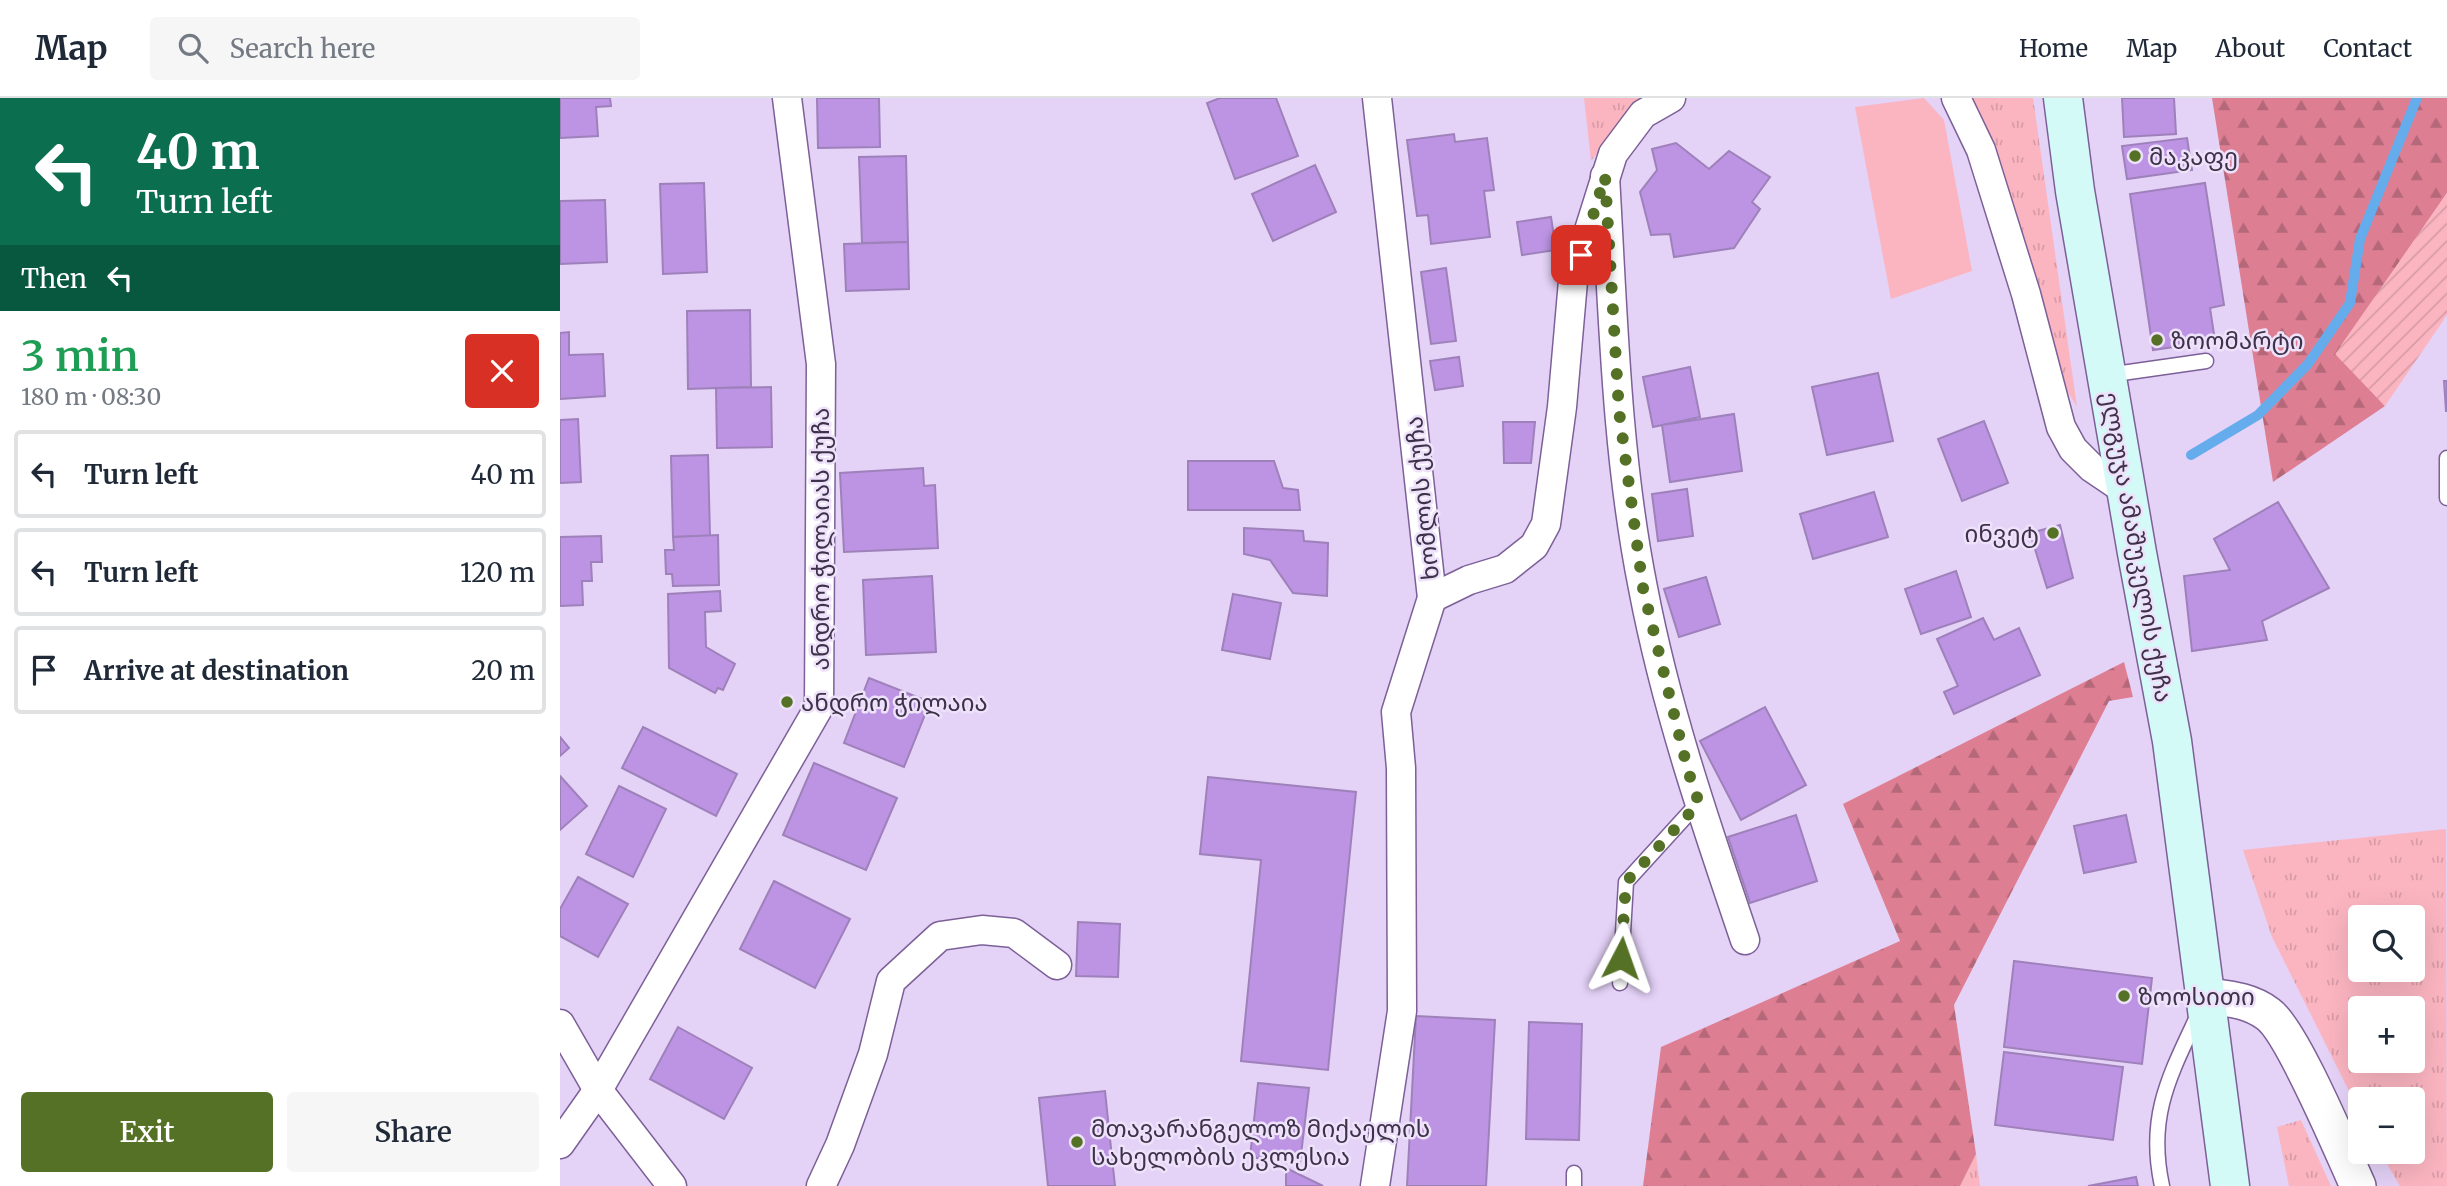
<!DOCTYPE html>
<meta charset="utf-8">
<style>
body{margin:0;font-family:Merriweather,"Noto Sans Georgian",serif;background:#f6f6f7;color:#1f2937;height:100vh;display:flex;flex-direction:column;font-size:26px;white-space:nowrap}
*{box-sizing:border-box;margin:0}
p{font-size:23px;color:#747a83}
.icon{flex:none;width:38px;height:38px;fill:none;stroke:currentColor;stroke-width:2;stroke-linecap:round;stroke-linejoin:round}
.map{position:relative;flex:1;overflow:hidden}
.panel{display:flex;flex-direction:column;background:#fff;width:560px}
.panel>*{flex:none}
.banner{background:#0b6e4f;color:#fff;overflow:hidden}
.tools{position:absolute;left:1788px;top:807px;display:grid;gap:14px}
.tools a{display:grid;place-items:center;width:77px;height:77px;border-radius:7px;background:#fff;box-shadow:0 7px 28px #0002;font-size:35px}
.pin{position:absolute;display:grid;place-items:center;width:60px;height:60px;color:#fff;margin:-30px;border-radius:14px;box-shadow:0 4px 10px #0006}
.me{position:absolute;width:77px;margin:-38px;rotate:4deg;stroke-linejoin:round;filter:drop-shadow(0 0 5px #0008)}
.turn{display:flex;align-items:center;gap:24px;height:147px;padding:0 21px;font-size:32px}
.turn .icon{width:91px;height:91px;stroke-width:2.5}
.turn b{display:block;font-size:49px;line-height:60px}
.then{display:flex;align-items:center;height:66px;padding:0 21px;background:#0003;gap:14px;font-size:26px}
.round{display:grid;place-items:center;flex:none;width:74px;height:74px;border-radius:7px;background:#f6f6f7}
.summary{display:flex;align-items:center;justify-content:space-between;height:119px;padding:0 21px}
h1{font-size:42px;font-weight:600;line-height:52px;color:#1e9e55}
.primary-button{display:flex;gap:14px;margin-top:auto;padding:14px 21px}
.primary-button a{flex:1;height:80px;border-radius:7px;background:#557126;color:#fff;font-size:28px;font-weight:600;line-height:80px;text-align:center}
.primary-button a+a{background:#f6f6f7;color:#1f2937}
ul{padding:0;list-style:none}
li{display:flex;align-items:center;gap:21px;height:88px;margin:0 14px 10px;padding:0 7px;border:4px solid #e0e1e3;border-radius:7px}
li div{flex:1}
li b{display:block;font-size:26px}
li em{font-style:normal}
header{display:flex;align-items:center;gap:42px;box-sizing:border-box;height:98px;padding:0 35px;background:#fff;border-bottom:2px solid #e0e1e3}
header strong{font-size:33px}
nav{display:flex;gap:38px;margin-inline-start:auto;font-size:24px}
.search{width:490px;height:63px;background:#f6f6f7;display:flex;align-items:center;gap:18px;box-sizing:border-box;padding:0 24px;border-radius:7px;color:#747a83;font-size:26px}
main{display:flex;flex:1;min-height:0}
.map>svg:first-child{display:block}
</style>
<header>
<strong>Map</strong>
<div class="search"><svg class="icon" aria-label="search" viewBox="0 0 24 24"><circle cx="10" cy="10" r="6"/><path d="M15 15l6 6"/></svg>Search here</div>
<nav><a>Home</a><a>Map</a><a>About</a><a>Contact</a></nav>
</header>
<main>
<section class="panel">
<div class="banner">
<div class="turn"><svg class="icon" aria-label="left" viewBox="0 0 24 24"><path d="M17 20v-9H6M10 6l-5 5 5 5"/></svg><div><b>40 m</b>Turn left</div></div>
<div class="then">Then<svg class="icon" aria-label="left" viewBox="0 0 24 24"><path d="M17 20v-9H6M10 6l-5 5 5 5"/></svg></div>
</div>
<div class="summary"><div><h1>3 min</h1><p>180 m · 08:30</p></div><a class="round" style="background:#d93025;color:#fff"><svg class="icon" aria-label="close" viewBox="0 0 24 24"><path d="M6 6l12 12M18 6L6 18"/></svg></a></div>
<ul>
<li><svg class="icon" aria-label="left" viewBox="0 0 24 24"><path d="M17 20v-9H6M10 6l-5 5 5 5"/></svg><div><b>Turn left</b></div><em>40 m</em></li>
<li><svg class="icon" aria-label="left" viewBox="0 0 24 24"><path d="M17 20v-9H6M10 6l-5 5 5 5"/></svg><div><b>Turn left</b></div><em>120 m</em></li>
<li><svg class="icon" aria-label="arrive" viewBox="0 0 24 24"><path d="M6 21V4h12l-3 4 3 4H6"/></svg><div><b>Arrive at destination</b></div><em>20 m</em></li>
</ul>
<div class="primary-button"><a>Exit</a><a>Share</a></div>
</section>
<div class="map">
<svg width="1887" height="1088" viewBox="0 0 1887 1088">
<defs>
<pattern id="grass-tufts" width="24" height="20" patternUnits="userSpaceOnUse" patternTransform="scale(1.75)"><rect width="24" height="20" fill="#fbb5c1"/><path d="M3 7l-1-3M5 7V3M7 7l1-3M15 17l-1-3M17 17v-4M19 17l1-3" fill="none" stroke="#d89ca7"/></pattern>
<pattern id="forest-firs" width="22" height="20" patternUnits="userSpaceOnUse" patternTransform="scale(1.75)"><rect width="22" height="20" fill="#de7e92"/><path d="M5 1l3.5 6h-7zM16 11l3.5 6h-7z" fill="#b56879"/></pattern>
<pattern id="garden-furrows" width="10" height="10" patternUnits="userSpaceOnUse" patternTransform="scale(1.75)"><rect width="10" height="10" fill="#fbb5c1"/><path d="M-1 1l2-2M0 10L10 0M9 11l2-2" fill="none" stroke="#d89ca7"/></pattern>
</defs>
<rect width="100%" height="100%" fill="#e4d2f7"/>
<g fill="url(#grass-tufts)" fill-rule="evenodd">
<path d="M1024,0H1080L1031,63Z"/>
<path d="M1410,0H1473L1517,309L1505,289L1431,46Z"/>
<path d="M1886,731L1887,1088H1840L1820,1054H1853V1001H1801V1017L1712,839L1683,752ZM1853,819V872H1801V819ZM1853,910V962H1801V910Z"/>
<path d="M1741,1022L1771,1088H1729L1717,1029Z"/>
<path d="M1416,1056L1420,1088H1400Z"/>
</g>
<g fill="url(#forest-firs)">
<path d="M1887,0V95L1776,256L1825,308L1713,384L1652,0Z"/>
<path d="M1564,564L1573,599L1549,603L1394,907L1416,1056L1400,1088H1083L1101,949L1340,843L1283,706Z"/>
</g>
<path fill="url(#garden-furrows)" d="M1887,95V217L1825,308L1775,256Z"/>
<path fill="#fbb5c1" d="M1364,0L1384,22L1412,173L1331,201L1295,9Z"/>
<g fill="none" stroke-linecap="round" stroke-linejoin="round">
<path stroke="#65aced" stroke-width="10" d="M1631,357L1698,317L1748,266L1790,205L1800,141L1857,0"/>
</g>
<g fill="#bd94e3" stroke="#9e81ba" stroke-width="2">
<path d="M0,0H50L51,8L36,9L38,38L0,40Z"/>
<path d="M257,0H319L320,49L258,50Z"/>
<path d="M660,0H716L738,58L675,81L647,5Z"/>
<path d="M1562,0H1614L1616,36L1564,39Z"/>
<path d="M894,36L895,44L927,40L934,92L924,93L930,139L871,146L868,117L857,118L847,42Z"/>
<path d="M1627,40L1632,72L1567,81L1562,48Z"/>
<path d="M1116,45L1149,71L1169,53L1210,79L1192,104L1200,111L1174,150L1114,159L1110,136L1091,137L1080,94L1097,72L1092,51Z"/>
<path d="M346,58L348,144L302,145L299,59Z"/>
<path d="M755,67L776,114L713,143L692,96Z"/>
<path d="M144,85L147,174L103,176L100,86Z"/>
<path d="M1645,85L1664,207L1650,210L1655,243L1593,252L1570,96Z"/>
<path d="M45,102L47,164L0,166V103Z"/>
<path d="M991,119L996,152L962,157L957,124Z"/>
<path d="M348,144L349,191L286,193L284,146Z"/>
<path d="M886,170L896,243L871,246L861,174Z"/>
<path d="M190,212L191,289L128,291L127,213Z"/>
<path d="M9,234V257L43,256L45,298L0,301V235Z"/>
<path d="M899,259L903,288L875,292L870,263Z"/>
<path d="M1130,269L1140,319L1093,329L1083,279Z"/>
<path d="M1318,275L1333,343L1267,357L1252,289Z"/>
<path d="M1884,283H1887V313H1886Z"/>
<path d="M211,289L212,349L157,350L156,290Z"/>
<path d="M1174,316L1182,373L1110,384L1102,327Z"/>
<path d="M18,321L21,384L0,385V322Z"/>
<path d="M1424,323L1448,385L1402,403L1378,341Z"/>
<path d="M943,324H975L971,365H944Z"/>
<path d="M148,357L150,438L113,439L111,358Z"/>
<path d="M628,363H714L723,390L738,392L740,412H628Z"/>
<path d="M363,370L364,388L375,387L378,450L284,454L280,375Z"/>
<path d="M1127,391L1133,438L1098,443L1092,396Z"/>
<path d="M1314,394L1328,439L1253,461L1240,416Z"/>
<path d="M1718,404L1769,490L1702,523L1707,542L1632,553L1624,478L1670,472L1654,441Z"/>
<path d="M1500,427L1513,480L1487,490L1470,435Z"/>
<path d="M684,430L743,433L744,443L768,445L767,498L733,495L710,462L684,456Z"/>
<path d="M158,437L159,487L113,488L112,476H106L105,452H114L113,439Z"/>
<path d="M41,438L42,464H31L32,483H22L23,507L0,508V439Z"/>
<path d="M1396,473L1411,519L1361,536L1345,491Z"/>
<path d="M372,478L376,554L306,557L303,482Z"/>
<path d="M1146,479L1160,526L1119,539L1104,491Z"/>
<path d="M160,493L161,513L145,514L146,549L175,566L163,592L158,590L155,595L109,570L108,496Z"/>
<path d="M673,496L721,505L710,561L662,552Z"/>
<path d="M1423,520L1434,542L1459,530L1480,577L1394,616L1384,594L1398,588L1377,541Z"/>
<path d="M309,580L370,604L344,669L284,645Z"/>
<path d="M1205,609L1246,687L1181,722L1140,643Z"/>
<path d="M83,629L177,676L156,718L62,670Z"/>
<path d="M0,639L9,650L0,658Z"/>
<path d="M254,665L337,700L306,772L223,737Z"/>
<path d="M0,678L27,708L0,732Z"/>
<path d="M648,679L796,694L768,972L681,963L701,762L640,756Z"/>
<path d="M59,688L106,711L73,779L26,756Z"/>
<path d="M1236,717L1257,783L1190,805L1168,739Z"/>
<path d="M1566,717L1576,764L1524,775L1514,728Z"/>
<path d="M18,779L68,806L38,859L0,838V811Z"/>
<path d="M214,783L290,821L255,890L180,851Z"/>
<path d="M518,824L560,826L558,879L516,878Z"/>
<path d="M1454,863L1592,880L1582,966L1444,949Z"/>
<path d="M856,918L935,922L926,1088H847Z"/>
<path d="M969,924L1022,926L1019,1042L966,1041Z"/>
<path d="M118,929L192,970L164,1021L90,981Z"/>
<path d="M1444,954L1563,969L1553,1042L1435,1027Z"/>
<path d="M698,985L749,990L740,1065L690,1059Z"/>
<path d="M545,993L555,1088H488L479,1000Z"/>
<path d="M726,1070L763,1088H726Z"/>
<path d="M1576,1079L1578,1088H1528Z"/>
</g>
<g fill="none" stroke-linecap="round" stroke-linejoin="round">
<defs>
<g id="service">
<path d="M1548,277L1646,263"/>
<path d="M1887,360V400"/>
<path d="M1060,885L1066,784L1138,705"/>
<path d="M1014,1088V1075"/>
<path d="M1602,1088C1587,1019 1609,979 1637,919"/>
</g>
<g id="minor">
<path d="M1396,0L1421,52L1466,196L1501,329L1513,351L1532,370L1566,393"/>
<path d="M1045,78C1053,215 1056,355 1083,490C1106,611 1146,727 1185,842"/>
<path d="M872,500L909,482L945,471L974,448L986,426L1002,309L1013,183L1053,56L1083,16L1111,0"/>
<path d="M0,926L38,992L112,1088"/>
<path d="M0,1046L38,992L259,609L261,266L227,0"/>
<path d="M261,1088L280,1047L313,956L331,883L380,838L422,832L454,835L497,867"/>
<path d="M815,1088L842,913L841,670L836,614L872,500L817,0"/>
</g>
<path id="tertiary" d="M1647,898C1670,901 1689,902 1708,916C1732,933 1783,1055 1798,1088"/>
<path id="secondary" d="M1503,0L1515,93L1577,455L1612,643L1670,1088"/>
</defs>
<use href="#service" stroke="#7c6097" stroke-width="17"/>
<use href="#minor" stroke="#7c6097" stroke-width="31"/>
<use href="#tertiary" stroke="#7c6097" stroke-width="38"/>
<use href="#secondary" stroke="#7c6097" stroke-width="41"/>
<use href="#service" stroke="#fff" stroke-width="14"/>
<use href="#minor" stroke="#fff" stroke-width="28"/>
<use href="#tertiary" stroke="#fff" stroke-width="35"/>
<use href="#secondary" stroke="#d4faf7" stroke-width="38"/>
</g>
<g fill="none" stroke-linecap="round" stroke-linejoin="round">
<path stroke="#557126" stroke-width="12" stroke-dasharray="0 21.6" d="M1021,157L1045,78L1059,313L1083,490L1128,673L1139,705L1066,784L1061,860"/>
</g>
<g fill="#557126" stroke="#eee2fb" stroke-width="2.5">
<circle cx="1575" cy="58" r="7"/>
<circle cx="1597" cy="242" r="7"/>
<circle cx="1493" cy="435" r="7"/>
<circle cx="227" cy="604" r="7"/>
<circle cx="1564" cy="898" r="7"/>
<circle cx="517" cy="1044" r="7"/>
</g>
<g text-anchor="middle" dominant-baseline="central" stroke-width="5" stroke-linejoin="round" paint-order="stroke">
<g font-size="24" fill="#3e314a" stroke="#eee2fb" text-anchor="start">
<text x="1589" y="58">მაკაფე</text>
<text x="1611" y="242">ზოომარტი</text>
<text x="1479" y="435" text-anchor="end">ინვეტ</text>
<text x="241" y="604">ანდრო ჭილაია</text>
<text x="1578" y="898">ზოოსითი</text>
<text x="531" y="1030">მთავარანგელოზ მიქაელის<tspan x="531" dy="28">სახელობის ეკლესია</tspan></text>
</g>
<g font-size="24" fill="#3e314a" stroke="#eee2fb">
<text transform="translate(862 400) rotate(-96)">ხომლის ქუჩა</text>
<text transform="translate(260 441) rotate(-90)">ანდრო ჭილაიას ქუჩა</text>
<text transform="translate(1577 449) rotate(80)">ელგუჯა ამაშუკელის ქუჩა</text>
</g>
</g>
</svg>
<div class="tools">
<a><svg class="icon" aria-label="search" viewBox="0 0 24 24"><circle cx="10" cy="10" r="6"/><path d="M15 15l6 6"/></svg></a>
<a>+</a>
<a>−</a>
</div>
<div class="pin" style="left:1021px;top:157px;background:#d93025"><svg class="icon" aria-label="arrive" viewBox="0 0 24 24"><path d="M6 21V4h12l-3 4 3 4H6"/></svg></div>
<svg class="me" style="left:1061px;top:860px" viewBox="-20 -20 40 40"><path d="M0-17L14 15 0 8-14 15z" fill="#557126" stroke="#fff" stroke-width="4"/></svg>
</div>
</main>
